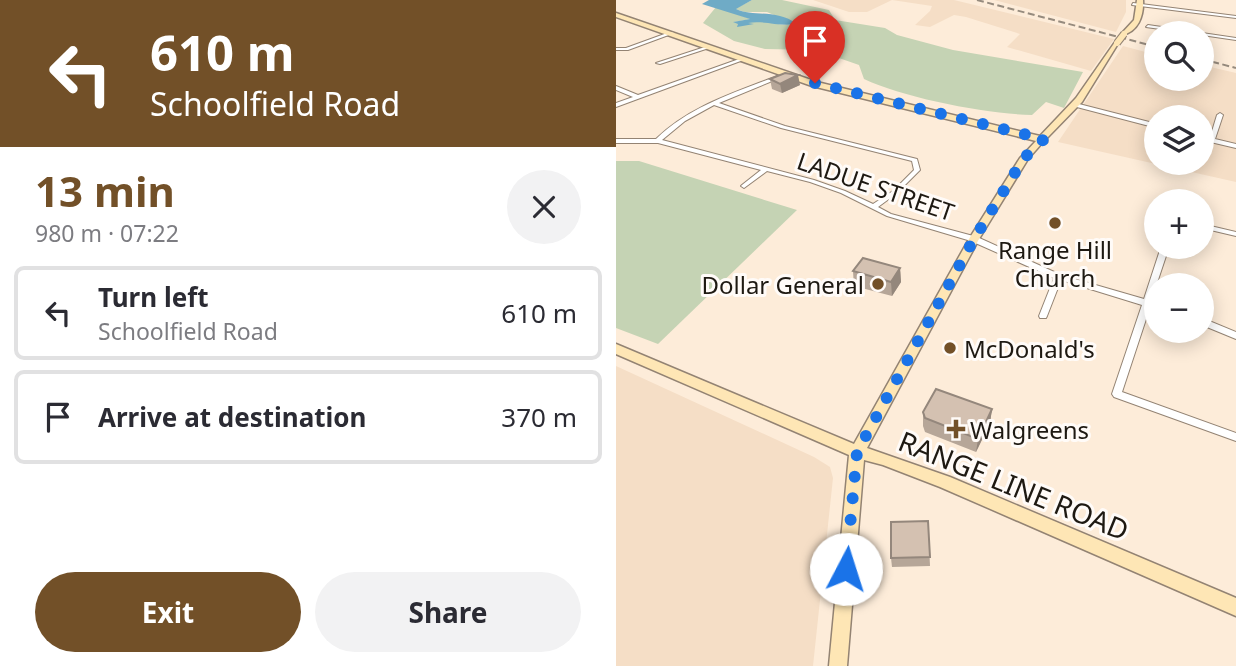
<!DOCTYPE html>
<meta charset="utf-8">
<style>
body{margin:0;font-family:"Noto Sans",sans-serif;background:#f2f2f3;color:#2b2b33;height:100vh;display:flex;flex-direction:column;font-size:26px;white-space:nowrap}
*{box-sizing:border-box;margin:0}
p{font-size:23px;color:#7c7c81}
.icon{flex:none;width:38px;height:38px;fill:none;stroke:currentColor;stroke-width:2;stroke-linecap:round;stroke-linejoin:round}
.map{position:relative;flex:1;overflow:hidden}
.sheet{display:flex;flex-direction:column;background:#fff;width:616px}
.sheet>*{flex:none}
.top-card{background:#725028;color:#fff;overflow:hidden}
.controls{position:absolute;left:528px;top:21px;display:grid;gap:14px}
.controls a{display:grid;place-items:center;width:70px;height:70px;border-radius:50%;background:#fff;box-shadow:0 4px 18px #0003;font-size:35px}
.pin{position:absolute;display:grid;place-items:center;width:60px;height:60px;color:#fff;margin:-72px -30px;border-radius:50% 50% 50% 0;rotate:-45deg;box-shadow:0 0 7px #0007}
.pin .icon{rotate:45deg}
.me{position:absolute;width:77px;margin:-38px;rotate:5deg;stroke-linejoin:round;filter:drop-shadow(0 0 5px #0008)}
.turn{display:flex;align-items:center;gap:24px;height:147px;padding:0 35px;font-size:32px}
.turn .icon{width:91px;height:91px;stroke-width:2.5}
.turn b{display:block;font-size:49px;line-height:60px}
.round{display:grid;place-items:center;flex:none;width:74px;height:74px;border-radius:37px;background:#f2f2f3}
.summary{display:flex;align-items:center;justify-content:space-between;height:119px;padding:0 35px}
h1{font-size:42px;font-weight:700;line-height:52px;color:#725028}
.button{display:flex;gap:14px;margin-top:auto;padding:14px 35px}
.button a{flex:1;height:80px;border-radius:42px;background:#725028;color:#fff;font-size:28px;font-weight:700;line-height:80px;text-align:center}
.button a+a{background:#f2f2f3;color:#2b2b33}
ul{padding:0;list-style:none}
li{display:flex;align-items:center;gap:21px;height:94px;margin:0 14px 10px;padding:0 21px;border:4px solid #e1e1e2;border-radius:10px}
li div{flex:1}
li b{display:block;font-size:26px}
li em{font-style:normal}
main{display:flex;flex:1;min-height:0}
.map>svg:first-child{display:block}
</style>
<main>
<section class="sheet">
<div class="top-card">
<div class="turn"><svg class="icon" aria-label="left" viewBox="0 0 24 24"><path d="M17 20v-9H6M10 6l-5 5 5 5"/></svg><div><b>610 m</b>Schoolfield Road</div></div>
</div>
<div class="summary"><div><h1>13 min</h1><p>980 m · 07:22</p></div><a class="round"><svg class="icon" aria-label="close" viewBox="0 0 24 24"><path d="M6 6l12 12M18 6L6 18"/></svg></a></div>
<ul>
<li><svg class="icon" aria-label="left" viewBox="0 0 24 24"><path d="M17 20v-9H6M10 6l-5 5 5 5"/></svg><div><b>Turn left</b><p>Schoolfield Road</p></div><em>610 m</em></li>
<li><svg class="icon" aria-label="arrive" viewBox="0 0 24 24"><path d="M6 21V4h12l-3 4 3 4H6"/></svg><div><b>Arrive at destination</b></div><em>370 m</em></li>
</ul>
<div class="button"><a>Exit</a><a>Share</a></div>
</section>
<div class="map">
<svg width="620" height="666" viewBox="0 0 620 666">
<rect width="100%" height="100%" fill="#fdecd9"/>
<g fill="#f5dec6" fill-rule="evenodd">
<path d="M197,0H338L498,39L475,71L391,47L404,34L350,17L338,15L314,27L299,25L314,11L316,6L276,0L251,12H233Z"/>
<path d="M378,0H510V12L500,32Z"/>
<path d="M507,46L541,55V79H586V65L620,73V182L442,142ZM541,117H586V163H541Z"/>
<path d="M0,366L198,457L214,467L217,478L197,666H0Z"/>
</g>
<g fill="#c5d3b4">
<path d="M136,0H166L213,10L219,20L269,28L281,35L337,50L467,72L448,108L430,102L416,115C371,114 288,98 248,79L243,65L200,50L149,49L118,41L87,23L100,7L135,19L118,22C127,23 137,20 145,21C158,23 167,26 179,24L151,12H129L119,9Z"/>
<path d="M0,161H23L181,210L42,344L0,328Z"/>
</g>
<path fill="#6fabc6" d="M93,0H136L120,9C136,17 163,9 180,24C163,27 148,20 132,23L138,24L121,27L122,24L117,22L134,19L86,4Z"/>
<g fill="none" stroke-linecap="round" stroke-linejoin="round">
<defs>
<g id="street">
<path d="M517,3L620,16V18L516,5Z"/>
<path d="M532,25L580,32L582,33H573L530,27Z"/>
<path d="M54,32L58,33L12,50H0V48H10Z"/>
<path d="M584,33H586L620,38V40L586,35V33Z"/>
<path d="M92,46L96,47L44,64L40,63Z"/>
<path d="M126,58L130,59L0,107V103L17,97L0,90V86L22,95Z"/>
<path d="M161,76L166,77L103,103L169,126L301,159L304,170L281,193L262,207L275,214L361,237L445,275L528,299L545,247H553L535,301L541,303V309L534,307L506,392L620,433V441L498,397L496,394L526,305L445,280L431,316L430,318H424L423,316L438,278L355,241L271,216L225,193L194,182L151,171L128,188L125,186L126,185L145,170L42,143H0V139H40C74,106 118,93 161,76ZM98,105L165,128L296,161L298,170L277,191L257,204L229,191L198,180L46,140L69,121Z"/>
<path d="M459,103L541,124V128L457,106V104Z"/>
<path d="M604,113L607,115L599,139L620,144V148L586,140V136L594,138L601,115Z"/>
<path d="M586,224L620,232V236L586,228Z"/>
<path d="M586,318L620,332V339L586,325Z"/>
</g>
<g id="secondary">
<path d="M521,0H527C528,16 522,32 506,35V33L518,20Z"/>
<path d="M0,13L201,82L424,136L460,98L499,42H503L466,102L431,138V142H427L412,159L363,239L251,448L334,477L620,598V616L324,487L267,465L248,460L231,666H213L233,455L0,354V344L238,444L353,239L404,158L420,141L196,86L0,17Z"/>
</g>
</defs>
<use href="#street" stroke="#938373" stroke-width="2"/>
<use href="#secondary" stroke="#938373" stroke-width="3"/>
<use href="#street" fill="#fff" fill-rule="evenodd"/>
<use href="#secondary" fill="#fee6b5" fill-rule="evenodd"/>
<g stroke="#968b7e" stroke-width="2" stroke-dasharray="7 3.5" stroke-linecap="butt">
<path d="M361,0L541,47"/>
<path d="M586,59L620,68"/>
</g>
<defs>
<path id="secondary-bridge" d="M501,43L508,34"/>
</defs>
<use href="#secondary-bridge" stroke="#938373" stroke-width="8" stroke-linecap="butt"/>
<use href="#secondary-bridge" stroke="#fee6b5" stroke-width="6"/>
</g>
<g fill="#b6a698">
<path d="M154,79L184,85L166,93L156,89Z"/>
<path d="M284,268L285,282L276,296L238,286L237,271Z"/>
<path d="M376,409L374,423L360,452L309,432L307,426V412Z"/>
<path d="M312,521L314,566L276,567L275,558Z"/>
</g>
<g fill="#94877c">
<path d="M182,75L184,85L166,93L164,84Z"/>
<path d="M284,268L285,282L276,296L275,282Z"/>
<path d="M376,409L374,423L360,452L362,439Z"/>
</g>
<g fill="#d4c1b1" stroke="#94877c" stroke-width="2">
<path d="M169,73L182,75L164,84L154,79Z"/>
<path d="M247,258L284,268L275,282L237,271Z"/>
<path d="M320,389L376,409L362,439L309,418L307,412Z"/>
<path d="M312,521L314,557L275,558V522Z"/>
</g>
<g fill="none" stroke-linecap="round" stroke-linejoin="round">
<path stroke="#1a73e8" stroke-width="12" stroke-dasharray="0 21.6" d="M199,83L428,139L408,158L358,239L241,452L230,569"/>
</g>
<g fill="#725028" stroke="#fffbf8" stroke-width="2.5">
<circle cx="439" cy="223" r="7"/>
<circle cx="262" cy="284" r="7"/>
<circle cx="334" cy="348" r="7"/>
<path d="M336.5 418.5h7v7h7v7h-7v7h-7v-7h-7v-7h7z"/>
</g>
<g text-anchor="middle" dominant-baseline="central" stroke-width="6" stroke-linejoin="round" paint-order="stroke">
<g font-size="24" fill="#1e1912" stroke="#fffbf8">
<text transform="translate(260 186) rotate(19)">LADUE STREET</text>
</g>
<g font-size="24" fill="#1e1912" stroke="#fffbf8" text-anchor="start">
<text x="439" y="249" text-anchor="middle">Range Hill<tspan x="439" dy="28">Church</tspan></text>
<text x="248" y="284" text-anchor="end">Dollar General</text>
<text x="348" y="348">McDonald's</text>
<text x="354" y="429">Walgreens</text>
</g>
<g font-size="28" fill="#1e1912" stroke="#fffbf8">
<text transform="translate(398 485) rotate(22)">RANGE LINE ROAD</text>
</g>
</g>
</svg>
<div class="controls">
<a><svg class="icon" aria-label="search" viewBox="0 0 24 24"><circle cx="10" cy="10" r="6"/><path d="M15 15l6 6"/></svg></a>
<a><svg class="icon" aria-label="layers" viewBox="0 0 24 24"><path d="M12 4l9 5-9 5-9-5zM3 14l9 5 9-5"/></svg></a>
<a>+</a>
<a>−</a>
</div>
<div class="pin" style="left:199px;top:83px;background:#d93025"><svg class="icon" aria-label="arrive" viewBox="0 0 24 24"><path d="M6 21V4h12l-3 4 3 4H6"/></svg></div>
<svg class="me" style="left:230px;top:569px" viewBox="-20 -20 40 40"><circle r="19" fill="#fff"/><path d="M0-13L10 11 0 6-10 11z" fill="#1a73e8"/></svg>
</div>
</main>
